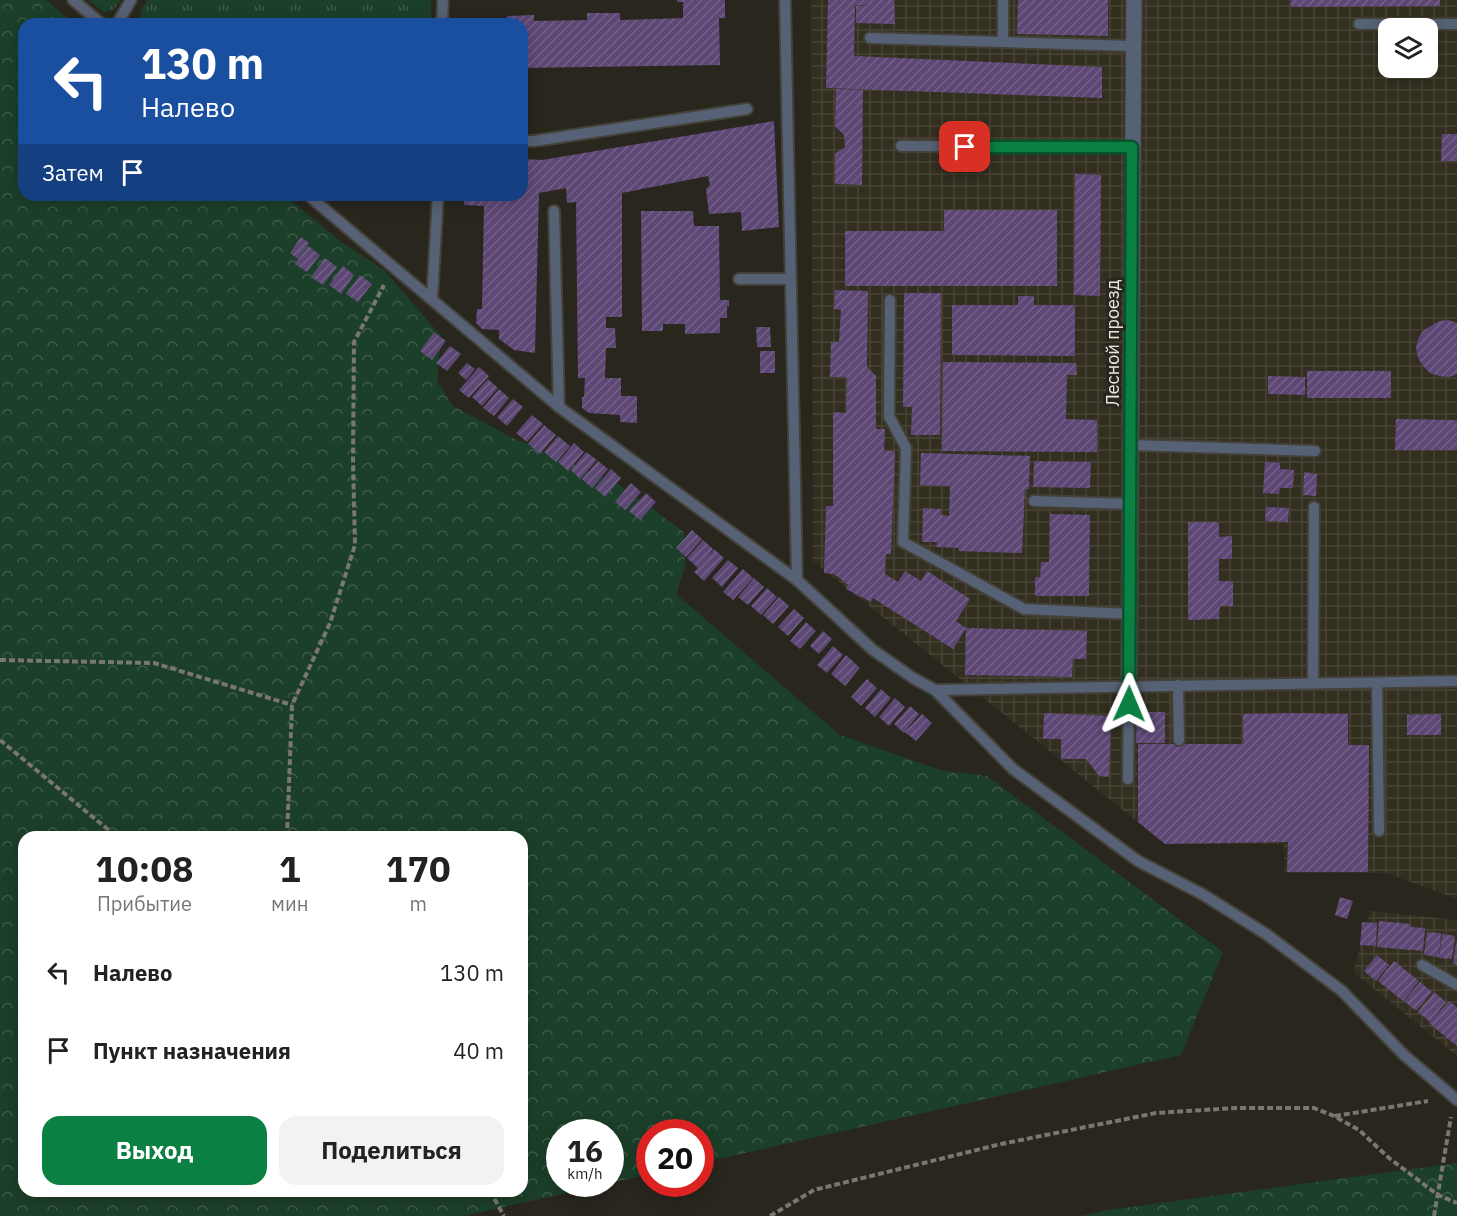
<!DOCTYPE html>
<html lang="ru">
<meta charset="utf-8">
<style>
body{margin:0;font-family:"IBM Plex Sans",sans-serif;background:#f2f2f2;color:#222;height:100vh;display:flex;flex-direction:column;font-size:22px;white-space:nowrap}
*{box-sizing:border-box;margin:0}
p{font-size:20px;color:#767676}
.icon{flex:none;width:33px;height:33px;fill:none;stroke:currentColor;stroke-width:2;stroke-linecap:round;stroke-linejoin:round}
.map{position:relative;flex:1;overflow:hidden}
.sheet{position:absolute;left:18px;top:831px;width:510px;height:366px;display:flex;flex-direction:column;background:#fff;border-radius:18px;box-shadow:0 3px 15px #0003}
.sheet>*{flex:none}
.banner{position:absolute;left:18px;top:18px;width:510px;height:183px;border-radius:18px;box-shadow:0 3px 15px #0003;background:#1a4fa0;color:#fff;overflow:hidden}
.controls{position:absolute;left:1378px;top:18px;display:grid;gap:12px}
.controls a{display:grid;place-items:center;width:60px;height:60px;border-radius:12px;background:#fff;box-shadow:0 3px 15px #0003;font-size:30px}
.speed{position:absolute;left:546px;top:1119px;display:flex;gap:12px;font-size:30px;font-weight:700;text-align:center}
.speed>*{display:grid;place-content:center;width:78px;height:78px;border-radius:50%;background:#fff;box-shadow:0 3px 15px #0003;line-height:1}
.speed small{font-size:15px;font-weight:400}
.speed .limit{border:9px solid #d22;background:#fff;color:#111}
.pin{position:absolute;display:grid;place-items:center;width:51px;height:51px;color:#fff;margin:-26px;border-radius:12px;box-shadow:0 3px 9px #0006}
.me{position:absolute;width:66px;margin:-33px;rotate:1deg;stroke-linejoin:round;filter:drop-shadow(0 0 4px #0008)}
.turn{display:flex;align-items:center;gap:21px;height:126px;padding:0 24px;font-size:27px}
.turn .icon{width:78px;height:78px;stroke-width:2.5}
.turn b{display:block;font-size:42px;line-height:51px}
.then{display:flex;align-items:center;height:57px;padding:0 24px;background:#0003;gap:12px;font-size:22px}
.eta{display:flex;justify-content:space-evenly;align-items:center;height:102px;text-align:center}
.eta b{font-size:36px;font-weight:700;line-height:42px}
.cta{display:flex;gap:12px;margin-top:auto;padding:12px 24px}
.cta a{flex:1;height:69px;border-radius:18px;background:#0b8043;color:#fff;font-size:24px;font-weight:700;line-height:69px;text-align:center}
.cta a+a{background:#f2f2f2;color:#222}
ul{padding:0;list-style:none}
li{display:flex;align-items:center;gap:18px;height:78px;padding:0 24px}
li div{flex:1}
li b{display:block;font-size:22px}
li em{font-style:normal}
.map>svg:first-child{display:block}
</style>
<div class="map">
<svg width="1457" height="1216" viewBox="0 0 1457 1216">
<defs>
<pattern id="industrial-grid" width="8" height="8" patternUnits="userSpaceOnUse" patternTransform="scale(1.5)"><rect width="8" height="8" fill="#332f20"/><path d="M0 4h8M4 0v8" fill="none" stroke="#474335"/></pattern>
<pattern id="grass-tufts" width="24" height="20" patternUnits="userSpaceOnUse" patternTransform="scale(1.5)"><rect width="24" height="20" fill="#1c3f29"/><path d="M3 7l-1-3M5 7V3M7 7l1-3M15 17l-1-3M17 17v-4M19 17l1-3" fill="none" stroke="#3d5b48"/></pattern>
<pattern id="forest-crowns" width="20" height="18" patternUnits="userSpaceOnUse" patternTransform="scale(1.5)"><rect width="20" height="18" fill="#1c3f29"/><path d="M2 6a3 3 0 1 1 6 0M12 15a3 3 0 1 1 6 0" fill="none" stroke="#3d5b48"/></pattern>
<pattern id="building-hatch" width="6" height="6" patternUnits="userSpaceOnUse" patternTransform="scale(1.5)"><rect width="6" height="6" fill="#5d4774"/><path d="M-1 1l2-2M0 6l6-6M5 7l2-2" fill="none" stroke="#746188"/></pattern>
</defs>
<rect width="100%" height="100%" fill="#28261d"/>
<g fill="url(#industrial-grid)" fill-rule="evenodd">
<path d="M811,0H1457V899L1386,873H1285L1284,844H1165L813,561ZM1389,28H1428V68H1389Z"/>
<path d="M1370,911L1457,920V1056L1353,972Z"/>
</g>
<g fill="url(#grass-tufts)">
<path d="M88,0H121L114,9L105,13Z"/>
<path d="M148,0H431V24H139L142,8Z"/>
</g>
<g fill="url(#forest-crowns)" fill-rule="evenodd">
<path d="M0,0H46L75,24H24V195H284L340,241L384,270L441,336L437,381L453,406L511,437L618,484L684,532L685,567L676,594L840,735L940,770L987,776L1223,952L1181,1055L701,1163L700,1132H650L649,1174L611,1183L610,1132H560V1184H608L463,1216H0ZM24,837H522V1191H24Z"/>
<path d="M1457,1163V1216H1081L1108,1210Z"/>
</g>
<g fill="url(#building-hatch)">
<path d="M677,0H725V18H719L720,65L522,68V24H507V16L534,15V21L587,20V13H620V20L683,18V2H677Z"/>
<path d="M828,0H894L895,24L856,23V6H873L855,5L854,56L1102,67V98L826,88Z"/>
<path d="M1018,0H1108V36L1017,34Z"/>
<path d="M1291,0H1440V6L1291,7Z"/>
<path d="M836,89L863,90L862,185L835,184V154L845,147L844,135L835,126Z"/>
<path d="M774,121L779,227L742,231L741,212L709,214L706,189L710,185L708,176L622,193V317H606V328H615L616,348H606L605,378H621V396H637V423L620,422V415L589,413L582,408V397H584L585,378H578L576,202L567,203L566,188L539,193L535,353L514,350L499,339V330L482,329L476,323L477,309H482L484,206L464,205L465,195H522V159L542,160Z"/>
<path d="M1442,134H1457V161H1441Z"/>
<path d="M1075,174L1101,175L1100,296L1074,295Z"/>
<path d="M944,210H1057V286H845V231H944Z"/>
<path d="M641,211H693L694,226H719L720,300H729V307L727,306V318H720V333L685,334V324H663V331H642Z"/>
<path d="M301,237L309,243L298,259L290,253Z"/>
<path d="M308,246L320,255L307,272L295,264Z"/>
<path d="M325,258L337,267L323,285L311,277Z"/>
<path d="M343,266L354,275L341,294L329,285Z"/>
<path d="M360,275L372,284L358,302L346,294Z"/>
<path d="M835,290L868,291L867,367L876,376V429H885L884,451H895L891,554H886L885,574L898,582L905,571L921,581L927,571L970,599L956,621L966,628L953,649L873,598L871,602L846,589L848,585L834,574L824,573L826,506H833V412L846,413L847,377H830L831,342H839L841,310L834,309Z"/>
<path d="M904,293H941L940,435H911L912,407H903Z"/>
<path d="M1018,296H1034V305H1075V356L952,355V305H1018Z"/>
<path d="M1448,320L1457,323V374L1449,377L1439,376L1430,373L1423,366L1418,358L1416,348L1418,339L1423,331L1439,321Z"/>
<path d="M756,327H770L771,347H757Z"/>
<path d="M434,332L446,341L432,360L420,351Z"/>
<path d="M450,346L461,354L447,371L436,363Z"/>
<rect x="760" y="351" width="15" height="22"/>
<path d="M943,362L1076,363L1077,375H1067L1066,419L1097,420V452L942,451Z"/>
<path d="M467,363L475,369L466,380L458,373Z"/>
<path d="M479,367L489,376L469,398L459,390Z"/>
<rect x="1307" y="371" width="84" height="27"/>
<path d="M1268,376L1305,377V395L1268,394Z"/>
<path d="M488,379L498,388L482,406L472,397Z"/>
<path d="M499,389L509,398L494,416L483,408Z"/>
<path d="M513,399L523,407L507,426L497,417Z"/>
<path d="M532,415L543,424L527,442L516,433Z"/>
<path d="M1396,419L1457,420V450H1395Z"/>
<path d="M544,425L556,435L540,454L528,444Z"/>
<path d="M558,436L570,446L556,462L544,452Z"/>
<path d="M574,443L584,452L568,471L558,462Z"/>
<path d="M586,452L597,460L580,479L571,470Z"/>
<path d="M921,453L1030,456L1029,489H1025L1022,553L958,551L959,548L936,547L937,542H922L923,508L941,509V515L949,516L950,486L920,485Z"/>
<path d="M598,461L608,469L592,488L582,479Z"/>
<path d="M1034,461L1091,462L1090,488L1033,487Z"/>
<path d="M1265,462L1280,463V469L1294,470L1293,488H1280L1279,494L1263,493Z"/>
<path d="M611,469L621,478L605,497L595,488Z"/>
<path d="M1304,472L1317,474L1316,496L1303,495Z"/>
<path d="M631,483L641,492L625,510L615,502Z"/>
<path d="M646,493L656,502L640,520L629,511Z"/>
<path d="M1266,507L1289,508L1288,522L1265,521Z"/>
<path d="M1050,514L1090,515L1089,596H1035V577H1040L1041,562H1049Z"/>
<path d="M1188,522H1219V537L1232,536V559H1219V581H1233V606H1220L1219,619L1188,620Z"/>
<path d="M692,530L702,539L686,557L676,548Z"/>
<path d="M703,540L713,549L705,559L714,549L724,558L704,581L694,572L698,568L687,558Z"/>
<path d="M728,560L738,568L722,587L712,578Z"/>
<path d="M743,569L753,578L733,600L723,592Z"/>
<path d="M754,578L764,587L748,605L738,597Z"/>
<path d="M767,588L777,597L761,615L751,606Z"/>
<path d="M779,597L789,606L773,624L763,615Z"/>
<path d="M794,609L804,618L788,636L778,627Z"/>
<path d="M806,622L816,631L800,649L790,641Z"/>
<path d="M966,628L1087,631L1086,659H1073L1072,677L965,675Z"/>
<path d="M823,631L832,639L819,654L810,646Z"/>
<path d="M833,646L843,655L827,673L817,665Z"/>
<path d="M846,655L860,668L845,686L831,674Z"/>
<path d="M867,679L877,688L861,706L851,697Z"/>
<path d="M881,689L891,698L875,717L865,708Z"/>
<path d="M895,698L905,707L889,726L879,717Z"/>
<path d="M910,706L919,714L904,733L894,724Z"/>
<path d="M1137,712H1165V743H1136Z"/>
<path d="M1044,713L1111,716L1109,777L1099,776L1086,759H1061V739H1043Z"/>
<path d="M1292,713L1348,714V745H1369L1368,872H1287L1288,842L1165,844L1138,822V744H1243V714Z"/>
<path d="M922,714L932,723L916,741L905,732Z"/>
<path d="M1441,714V735H1407V715Z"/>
<path d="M1340,897L1353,901L1347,919L1335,915Z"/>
<path d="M1379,921L1411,924L1410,927L1425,928L1423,951L1377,947Z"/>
<path d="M1362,922L1377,923L1376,946L1360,945Z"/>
<path d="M1427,932L1441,933L1439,957L1424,955Z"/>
<path d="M1442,934L1455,936L1452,959L1439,958Z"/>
<path d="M1456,943H1457V965L1453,964Z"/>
<path d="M1377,955L1389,965L1376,981L1364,971Z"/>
<path d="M1394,961L1419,981L1403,1001L1378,981Z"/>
<path d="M1420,982L1432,992L1416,1011L1404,1001Z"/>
<path d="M1434,992L1446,1002L1430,1022L1418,1012Z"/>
<path d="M1449,1001L1457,1007V1046L1429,1023Z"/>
</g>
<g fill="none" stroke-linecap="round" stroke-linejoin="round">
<defs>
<g id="lane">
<path d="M73,0L102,24"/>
<path d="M785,0L797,580"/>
<path d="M117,24L131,0"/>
<path d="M442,24L443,0"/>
<path d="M1359,24H1457"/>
<path d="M870,38L1133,46"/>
<path d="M1003,42V0"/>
<path d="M522,141H534L747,109"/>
<path d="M901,146L1132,147"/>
<path d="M308,195L559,407L797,580L873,650L913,678L935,690L1457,681"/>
<path d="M554,211L559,407"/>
<path d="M739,279H790"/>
<path d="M432,299L438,195"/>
<path d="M890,300L889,416L906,448L903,542L1024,609L1130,614"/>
<path d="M1131,445L1315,451"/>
<path d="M1034,501L1131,504"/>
<path d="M1313,683L1314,507"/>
<path d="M1377,683L1379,831"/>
<path d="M1178,685L1179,740"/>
<path d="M935,690L1013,769L1138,861L1202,894L1266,934L1342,991L1404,1055L1457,1100"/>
<path d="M1128,779L1129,686"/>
<path d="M1422,965L1457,985"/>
</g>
<path id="street" d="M1129,686L1134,0"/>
</defs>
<use href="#lane" stroke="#434138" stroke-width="14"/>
<use href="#street" stroke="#434138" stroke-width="18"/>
<g stroke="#797770" stroke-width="4" stroke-dasharray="6 3" stroke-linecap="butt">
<path d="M0,660L154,663L292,705"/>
<path d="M0,740L117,837"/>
<path d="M287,837L292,705L330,623L355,545L353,463L354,342L384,285"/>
<path d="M1335,1116L1428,1101"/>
<path d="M490,1191L504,1216"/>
<path d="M770,1216L814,1190L1001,1144L1156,1113L1236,1108H1314L1334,1116L1359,1130L1389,1158L1438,1195L1457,1203"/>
<path d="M1434,1216L1451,1117"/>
</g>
<use href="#lane" stroke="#576175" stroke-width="10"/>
<use href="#street" stroke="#576175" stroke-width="15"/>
</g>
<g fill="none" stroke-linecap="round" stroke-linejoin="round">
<defs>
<path id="route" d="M965,147H1132L1129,704"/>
</defs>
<use href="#route" stroke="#07532c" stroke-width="15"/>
<use href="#route" stroke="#0b8043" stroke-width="10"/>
</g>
<g text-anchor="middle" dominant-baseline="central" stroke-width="6" stroke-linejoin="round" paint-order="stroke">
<g font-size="18" fill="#e7e5e0" stroke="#28261d">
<text transform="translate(1112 343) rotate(-90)">Лесной проезд</text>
</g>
</g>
</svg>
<div class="controls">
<a><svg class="icon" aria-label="layers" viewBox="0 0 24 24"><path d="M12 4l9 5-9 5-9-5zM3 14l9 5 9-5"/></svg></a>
</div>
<div class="speed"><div>16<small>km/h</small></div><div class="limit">20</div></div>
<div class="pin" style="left:965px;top:147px;background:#d93025"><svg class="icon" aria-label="arrive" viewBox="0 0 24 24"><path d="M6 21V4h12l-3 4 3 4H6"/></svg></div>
<svg class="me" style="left:1129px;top:704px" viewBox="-20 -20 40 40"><path d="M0-17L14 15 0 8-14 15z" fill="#0b8043" stroke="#fff" stroke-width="4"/></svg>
<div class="banner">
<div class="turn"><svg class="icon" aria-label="left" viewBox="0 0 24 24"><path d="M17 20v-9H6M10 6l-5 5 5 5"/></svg><div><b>130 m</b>Налево</div></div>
<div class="then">Затем<svg class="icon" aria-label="arrive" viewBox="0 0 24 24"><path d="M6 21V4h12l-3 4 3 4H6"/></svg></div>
</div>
<section class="sheet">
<div class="eta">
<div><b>10:08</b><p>Прибытие</p></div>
<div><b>1</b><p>мин</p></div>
<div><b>170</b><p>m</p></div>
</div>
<ul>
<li><svg class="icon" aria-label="left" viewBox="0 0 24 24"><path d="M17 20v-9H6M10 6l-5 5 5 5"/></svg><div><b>Налево</b></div><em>130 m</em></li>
<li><svg class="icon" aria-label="arrive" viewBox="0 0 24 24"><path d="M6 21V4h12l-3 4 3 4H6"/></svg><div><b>Пункт назначения</b></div><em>40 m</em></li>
</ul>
<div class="cta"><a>Выход</a><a>Поделиться</a></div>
</section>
</div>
